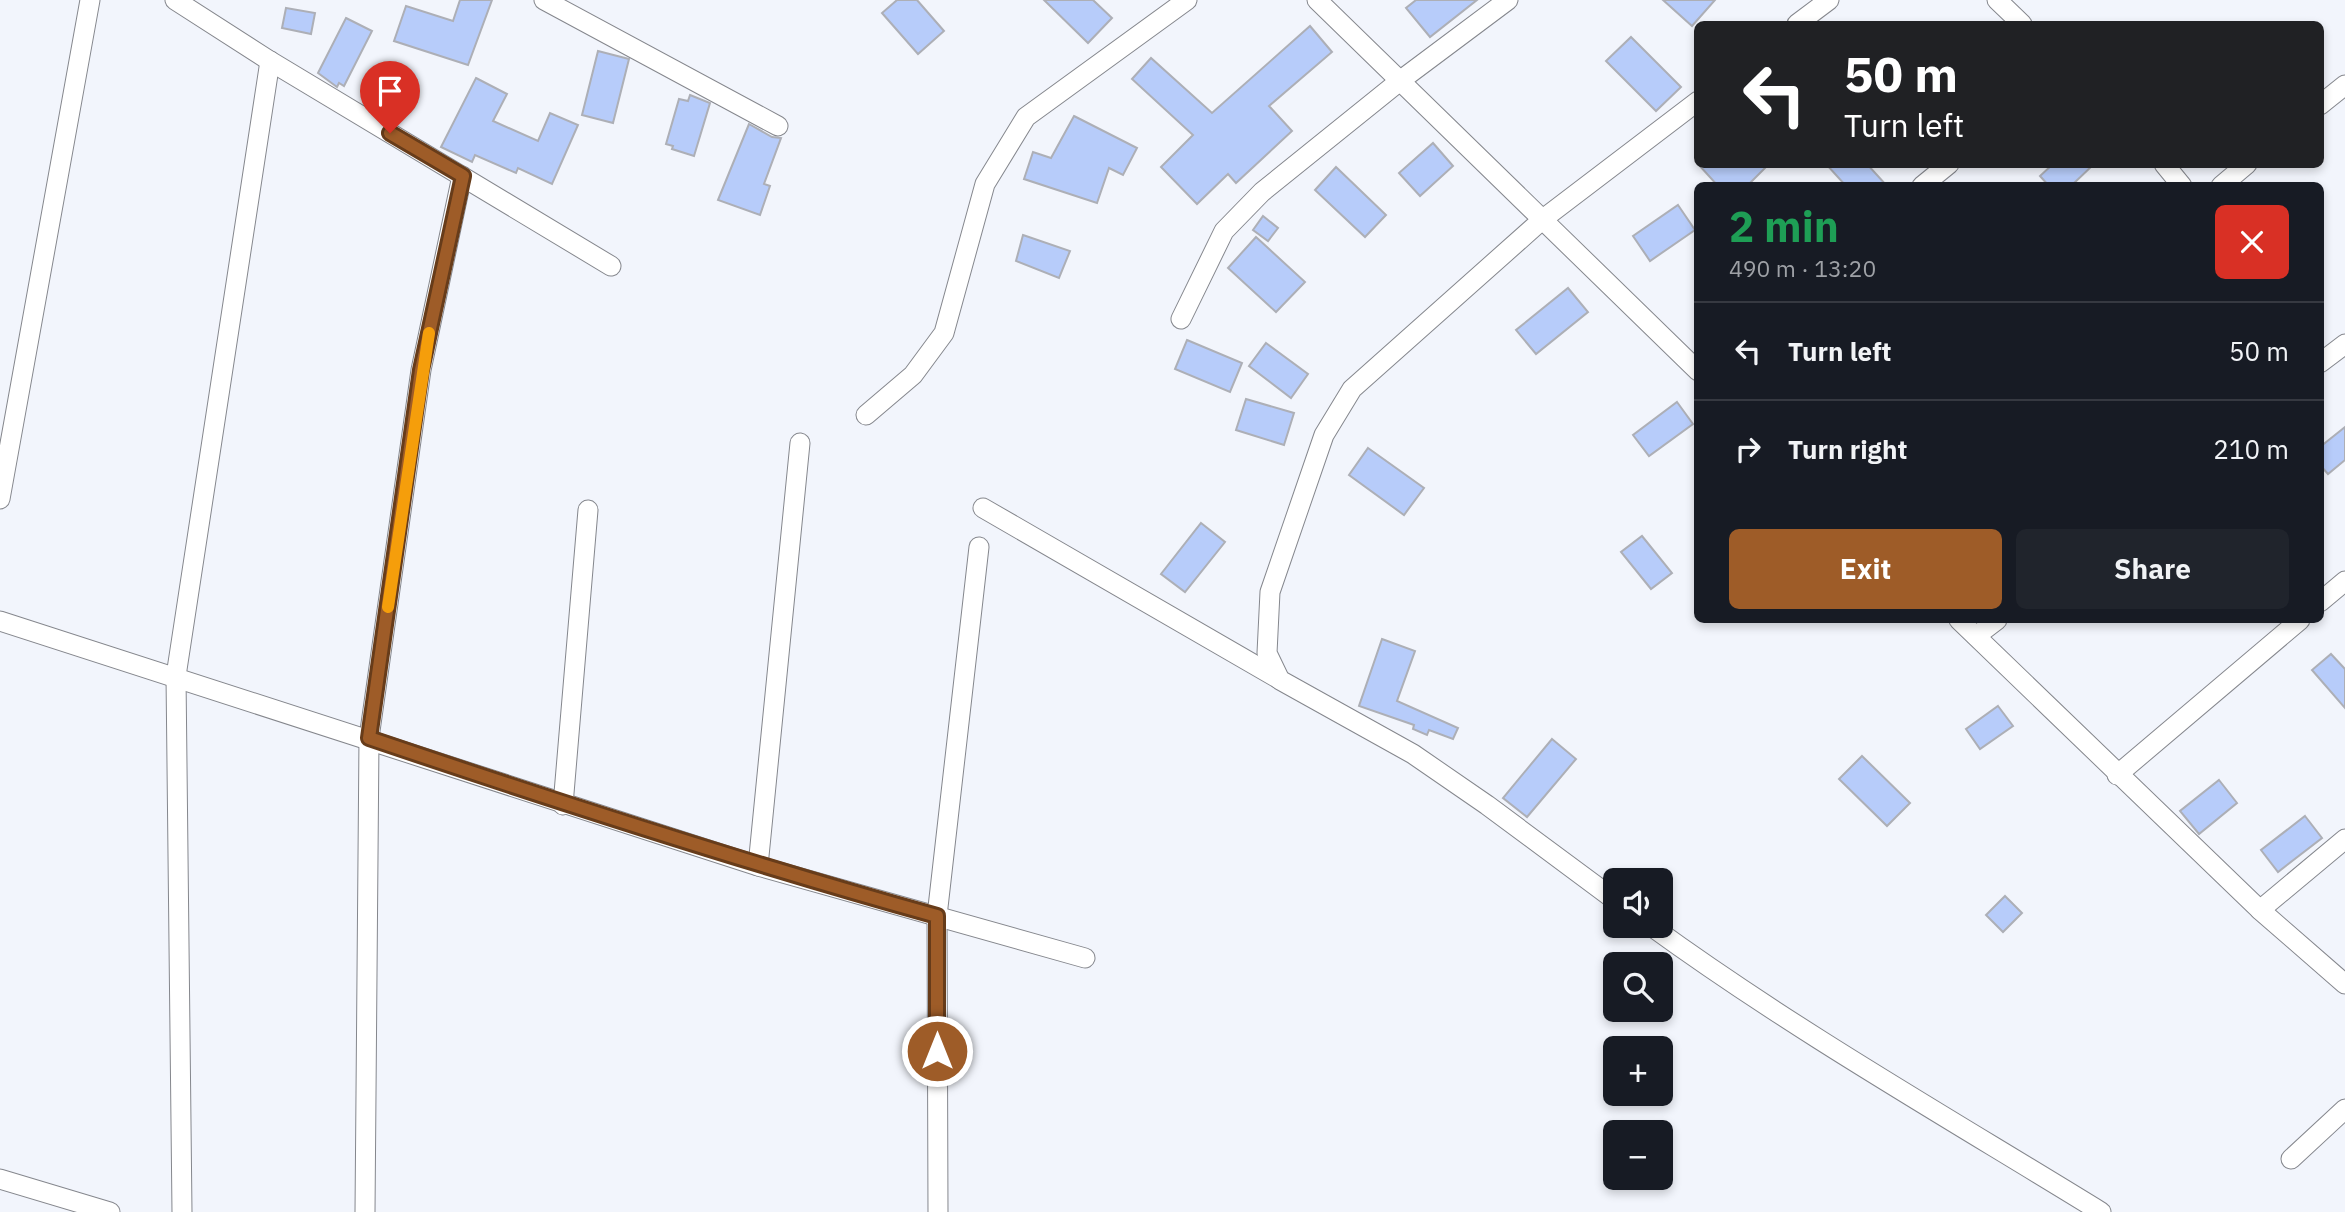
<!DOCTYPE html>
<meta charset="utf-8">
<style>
body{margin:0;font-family:"IBM Plex Sans",sans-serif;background:#20242c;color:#f1f3f6;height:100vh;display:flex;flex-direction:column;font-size:26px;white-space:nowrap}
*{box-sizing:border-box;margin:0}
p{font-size:23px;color:#9ea1a6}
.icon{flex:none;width:38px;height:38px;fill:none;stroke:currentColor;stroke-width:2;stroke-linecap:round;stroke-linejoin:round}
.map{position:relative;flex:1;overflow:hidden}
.panel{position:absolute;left:1694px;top:182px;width:630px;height:441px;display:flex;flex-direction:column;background:#171b24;border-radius:10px;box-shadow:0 4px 10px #0003}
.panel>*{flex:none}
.banner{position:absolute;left:1694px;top:21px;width:630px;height:147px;border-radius:10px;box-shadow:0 4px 10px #0003;background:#202124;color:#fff;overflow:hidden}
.buttons{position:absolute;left:1603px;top:868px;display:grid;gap:14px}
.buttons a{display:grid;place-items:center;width:70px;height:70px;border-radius:10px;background:#171b24;box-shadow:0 4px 10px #0003;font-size:35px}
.pin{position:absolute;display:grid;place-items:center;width:60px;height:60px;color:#fff;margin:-72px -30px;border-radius:50% 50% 50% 0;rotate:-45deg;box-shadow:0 0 7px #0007}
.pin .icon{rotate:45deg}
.me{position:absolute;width:77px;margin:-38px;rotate:0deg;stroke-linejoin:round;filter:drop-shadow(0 0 5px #0008)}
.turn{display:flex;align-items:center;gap:24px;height:147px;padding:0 35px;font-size:32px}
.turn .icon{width:91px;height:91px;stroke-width:2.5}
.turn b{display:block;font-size:49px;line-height:60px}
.round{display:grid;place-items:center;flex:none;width:74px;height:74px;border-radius:10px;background:#20242c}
.overview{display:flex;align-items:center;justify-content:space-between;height:119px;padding:0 35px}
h1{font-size:42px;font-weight:700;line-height:52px;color:#1e9e55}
.button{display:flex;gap:14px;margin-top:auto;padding:14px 35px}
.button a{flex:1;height:80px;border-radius:10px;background:#9e5c28;color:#fff;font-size:28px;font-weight:700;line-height:80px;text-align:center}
.button a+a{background:#20242c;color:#f1f3f6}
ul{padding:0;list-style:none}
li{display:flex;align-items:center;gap:21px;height:98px;padding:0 35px;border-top:2px solid #363941}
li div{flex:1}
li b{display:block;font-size:26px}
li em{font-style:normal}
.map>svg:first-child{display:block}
</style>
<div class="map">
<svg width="2345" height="1212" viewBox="0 0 2345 1212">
<rect width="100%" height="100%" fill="#f2f5fc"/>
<g fill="#b7ccfa" stroke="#adafb6" stroke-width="2">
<path d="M460,0H492L468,65L394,41L406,6L453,21Z"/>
<path d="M897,0H917L944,31L918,54L882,13Z"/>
<path d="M1044,0H1093L1112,18L1088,43Z"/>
<path d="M1416,0H1477L1430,37L1406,8Z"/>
<path d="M1663,0H1715L1692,26Z"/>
<path d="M286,8L315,13L311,34L282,28Z"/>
<path d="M346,18L372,31L344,86L339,83L337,87L318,73Z"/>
<path d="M1310,26L1332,52L1269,106L1292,131L1236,183L1228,174L1197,204L1161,167L1193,135L1132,79L1151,58L1212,113Z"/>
<path d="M1631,37L1681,87L1656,111L1606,61Z"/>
<path d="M598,51L629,59L613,123L582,115Z"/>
<path d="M476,78L507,94L493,121L538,141L550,113L578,125L552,184L518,168L516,173L475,155L472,162L441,147Z"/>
<path d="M690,95L710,103L694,156L672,149L673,146L666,144L679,99L688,101Z"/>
<path d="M1074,116L1137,148L1123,175L1109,168L1097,203L1024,179L1033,152L1051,158Z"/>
<path d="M749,124L772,137L781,138L764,184L770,186L760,215L718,200Z"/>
<path d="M1433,143L1453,166L1420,196L1399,173Z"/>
<path d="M1698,164H1769L1747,186H1718Z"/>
<path d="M1826,164H1867L1887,186H1846Z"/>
<path d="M2053,164H2094L2071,186H2049L2040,176Z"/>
<path d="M1336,167L1386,215L1365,237L1315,190Z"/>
<path d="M1678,205L1695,230L1650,261L1633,236Z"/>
<path d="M1263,216L1278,228L1268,241L1253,230Z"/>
<path d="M1023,235L1070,251L1059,278L1016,261Z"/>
<path d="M1256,237L1305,282L1276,312L1228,268Z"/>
<path d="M1568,288L1588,312L1536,354L1516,330Z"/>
<path d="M1187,340L1242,363L1230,392L1175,369Z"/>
<path d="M1266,343L1308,374L1291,398L1249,366Z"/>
<path d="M1246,399L1294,413L1284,445L1236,430Z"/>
<path d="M1677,402L1693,424L1649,456L1633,435Z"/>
<path d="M2345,427V460L2328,474L2320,465V447Z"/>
<path d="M1368,448L1424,488L1404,515L1349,475Z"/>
<path d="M1201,523L1225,542L1185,592L1161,574Z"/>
<path d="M1642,536L1672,573L1651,589L1621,552Z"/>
<path d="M1382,639L1415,651L1397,701L1458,728L1453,739L1429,730L1427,735L1413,729L1414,725L1359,706Z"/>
<path d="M2331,654L2345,669V708L2312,670Z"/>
<path d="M1998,706L2013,726L1980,749L1966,729Z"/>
<path d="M1552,739L1576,759L1527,817L1503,798Z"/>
<path d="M1862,756L1910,803L1887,826L1839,779Z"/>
<path d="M2219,780L2237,803L2199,834L2180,811Z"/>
<path d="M2305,816L2322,838L2278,872L2261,850Z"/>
<path d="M2005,896L2022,913L2003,932L1986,915Z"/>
</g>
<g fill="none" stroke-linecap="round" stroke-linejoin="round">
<defs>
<g id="street">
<path d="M175,0L270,61L611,266"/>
<path d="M544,0L778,126"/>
<path d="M1317,0L1698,371"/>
<path d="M1997,0L2022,24"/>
<path d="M1797,24L1829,0"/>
<path d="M2320,105L2345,85"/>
<path d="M2164,164L2182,186"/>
<path d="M1922,186L1949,164"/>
<path d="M2221,186L2247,164"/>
<path d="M1181,319L1224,231L1262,192L1401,80L1508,0"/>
<path d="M2320,363L2345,344"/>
<path d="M866,415L913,375L944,333L985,184L1026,117L1187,0"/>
<path d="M0,499L90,0"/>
<path d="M983,508L1279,679"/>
<path d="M2320,602L2345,581"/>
<path d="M1959,620L2260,910L2345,984"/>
<path d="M0,621L758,866L1085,958"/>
<path d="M1976,636L1997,620"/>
<path d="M2117,775L2300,620"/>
<path d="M563,805L588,510"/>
<path d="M758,866L800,443"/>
<path d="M1615,900L1487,805L1413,754L1280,680L1267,653L1270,592L1324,435L1352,389L1543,219L1698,101"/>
<path d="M2260,910L2345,839"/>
<path d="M1651,926C1794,1030 1950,1119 2101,1212"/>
<path d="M2291,1159L2345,1109"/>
<path d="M0,1179L110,1212"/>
<path d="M182,1212L176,676L270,61"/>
<path d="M365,1212L369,738L421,370L462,176"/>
<path d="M938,1212L937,916L979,547"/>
</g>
</defs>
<use href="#street" stroke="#85878d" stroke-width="21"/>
<use href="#street" stroke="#fff" stroke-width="19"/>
</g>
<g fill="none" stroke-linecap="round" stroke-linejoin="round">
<defs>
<path id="route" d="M390,133L463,176L421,370L369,738C558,802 746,863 937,916V1051"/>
</defs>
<use href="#route" stroke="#673c1a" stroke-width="18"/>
<use href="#route" stroke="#9e5c28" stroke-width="12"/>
<path stroke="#f59e0b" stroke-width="12" d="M388,607L429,333"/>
</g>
</svg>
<div class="buttons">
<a><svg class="icon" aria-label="sound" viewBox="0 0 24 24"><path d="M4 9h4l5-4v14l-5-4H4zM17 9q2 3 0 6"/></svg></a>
<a><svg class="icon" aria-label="search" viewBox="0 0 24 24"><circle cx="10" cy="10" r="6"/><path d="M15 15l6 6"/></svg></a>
<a>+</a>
<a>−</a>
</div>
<div class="pin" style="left:390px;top:133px;background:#d93025"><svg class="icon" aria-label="arrive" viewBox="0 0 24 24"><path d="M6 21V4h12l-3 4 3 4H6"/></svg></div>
<svg class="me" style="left:937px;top:1051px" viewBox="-20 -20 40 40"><circle r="17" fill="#9e5c28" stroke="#fff" stroke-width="3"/><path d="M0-11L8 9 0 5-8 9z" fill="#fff"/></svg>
<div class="banner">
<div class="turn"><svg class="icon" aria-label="left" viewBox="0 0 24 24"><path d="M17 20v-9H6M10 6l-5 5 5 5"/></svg><div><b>50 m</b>Turn left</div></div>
</div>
<section class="panel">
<div class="overview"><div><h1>2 min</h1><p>490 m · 13:20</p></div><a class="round" style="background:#d93025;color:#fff"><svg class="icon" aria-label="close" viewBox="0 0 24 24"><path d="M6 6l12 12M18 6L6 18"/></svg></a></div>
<ul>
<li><svg class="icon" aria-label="left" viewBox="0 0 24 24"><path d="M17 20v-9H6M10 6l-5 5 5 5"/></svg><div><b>Turn left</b></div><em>50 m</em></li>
<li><svg class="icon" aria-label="right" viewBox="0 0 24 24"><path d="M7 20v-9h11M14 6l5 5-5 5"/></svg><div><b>Turn right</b></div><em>210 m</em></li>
</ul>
<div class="button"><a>Exit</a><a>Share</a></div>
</section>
</div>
